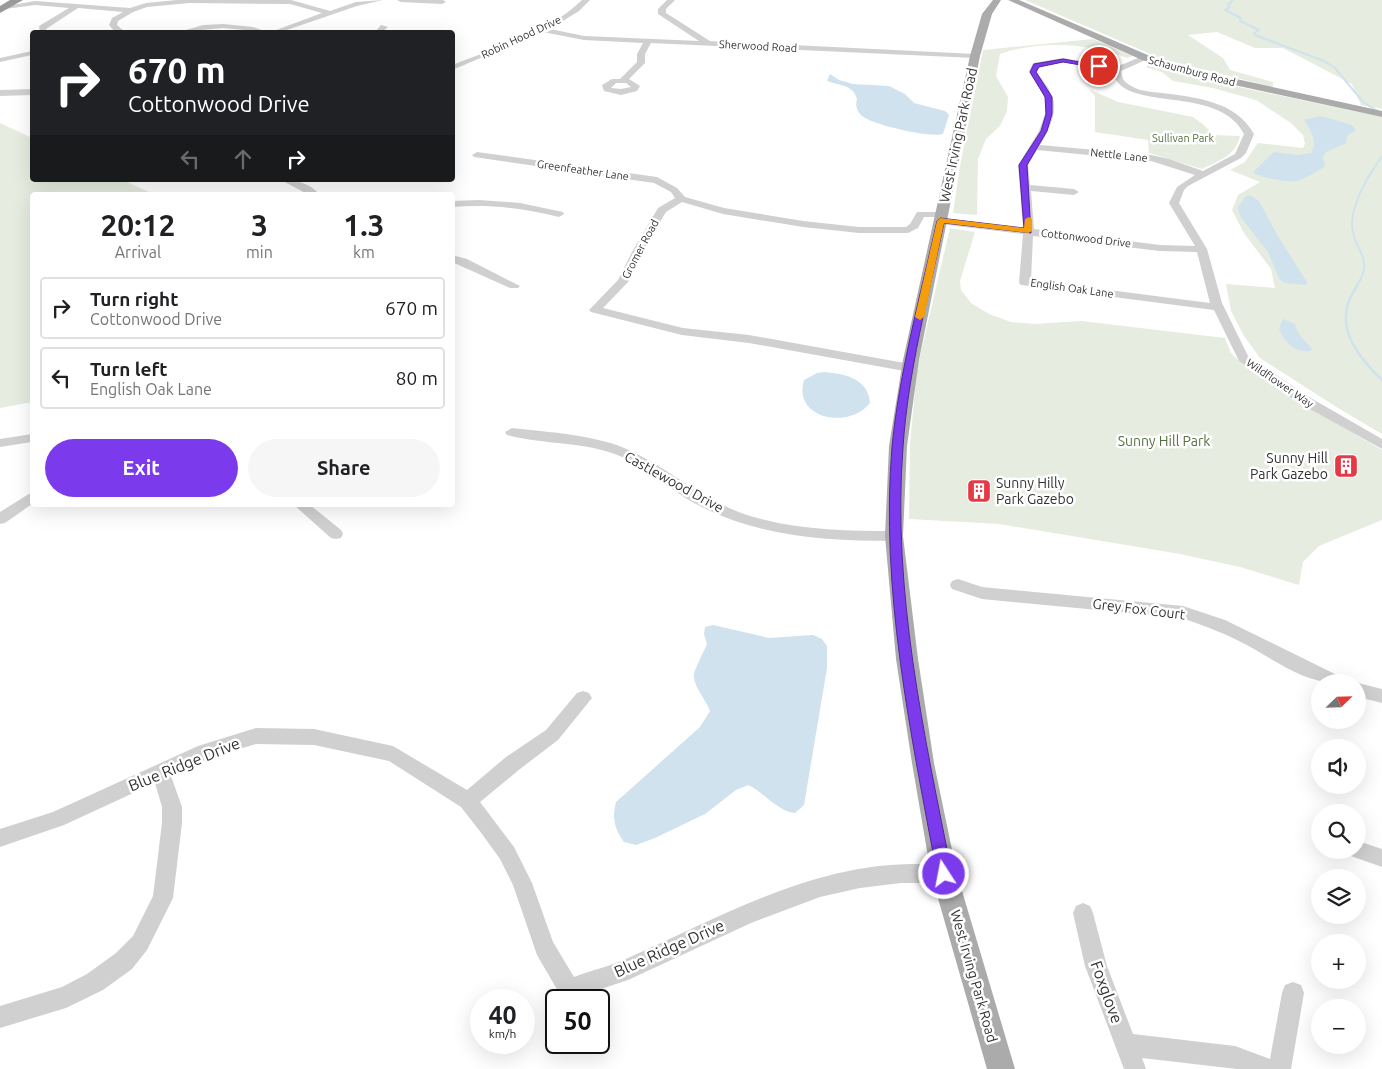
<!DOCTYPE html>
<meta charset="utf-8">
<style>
body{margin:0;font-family:Ubuntu,sans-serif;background:#f6f6f6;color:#202124;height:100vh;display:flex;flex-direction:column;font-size:19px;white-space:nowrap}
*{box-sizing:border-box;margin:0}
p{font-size:16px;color:#757577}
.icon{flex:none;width:28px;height:28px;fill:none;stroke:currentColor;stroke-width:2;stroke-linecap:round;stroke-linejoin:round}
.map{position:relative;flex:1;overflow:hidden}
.side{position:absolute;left:30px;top:192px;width:425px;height:315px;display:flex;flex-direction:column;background:#fff;border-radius:5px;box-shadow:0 5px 20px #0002}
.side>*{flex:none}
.hud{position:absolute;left:30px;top:30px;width:425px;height:152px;border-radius:5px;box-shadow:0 5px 20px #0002;background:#202124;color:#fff;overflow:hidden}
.needle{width:32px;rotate:67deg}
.controls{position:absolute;left:1311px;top:674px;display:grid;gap:10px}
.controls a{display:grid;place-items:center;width:55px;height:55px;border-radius:50%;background:#fff;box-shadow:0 5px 20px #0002;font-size:25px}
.speed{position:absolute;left:470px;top:989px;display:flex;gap:10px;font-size:25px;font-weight:700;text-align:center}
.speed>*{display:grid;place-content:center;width:65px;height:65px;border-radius:50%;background:#fff;box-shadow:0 5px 20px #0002;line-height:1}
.speed small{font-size:12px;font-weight:400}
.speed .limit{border:2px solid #111;border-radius:8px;background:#fff;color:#111}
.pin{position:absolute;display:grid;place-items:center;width:42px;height:42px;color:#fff;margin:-21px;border:2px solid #fff;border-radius:50%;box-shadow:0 1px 5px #0007}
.me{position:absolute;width:55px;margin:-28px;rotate:349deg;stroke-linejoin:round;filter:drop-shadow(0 0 4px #0008)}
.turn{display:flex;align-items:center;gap:18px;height:105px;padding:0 15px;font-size:22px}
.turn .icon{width:65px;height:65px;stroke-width:2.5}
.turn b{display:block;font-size:35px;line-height:42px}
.lanes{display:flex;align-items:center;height:48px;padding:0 15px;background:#0003;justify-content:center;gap:25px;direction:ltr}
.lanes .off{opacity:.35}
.eta{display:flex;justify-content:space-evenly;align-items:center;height:85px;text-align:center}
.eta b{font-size:30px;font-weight:600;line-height:35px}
.button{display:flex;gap:10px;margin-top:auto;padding:10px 15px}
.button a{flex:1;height:58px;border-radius:30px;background:#7c3aed;color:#fff;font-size:20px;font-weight:600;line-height:58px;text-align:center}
.button a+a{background:#f6f6f6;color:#202124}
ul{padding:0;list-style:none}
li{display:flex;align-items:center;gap:15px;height:62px;margin:0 10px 8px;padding:0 5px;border:2px solid #e0e0e0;border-radius:5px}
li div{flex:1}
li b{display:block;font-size:19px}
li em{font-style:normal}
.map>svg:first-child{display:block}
</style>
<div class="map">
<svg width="1382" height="1069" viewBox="0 0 1382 1069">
<rect width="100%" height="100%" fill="#fff"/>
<g fill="#e6ecdf">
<path d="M1025,0H1382V109L1361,105L1352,84L1283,48H1255L1217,32L1188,35L1223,58L1230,70L1273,82V87L1162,59Z"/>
<path d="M1093,39L1133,56L1127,58C1090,43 1038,40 1000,54L996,76L1008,97L1007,111L1000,126L986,139L978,159L977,215L953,213L960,166L983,50Z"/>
<path d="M1153,64L1220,83L1382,117V434L1338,408L1260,358L1244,336L1231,311L1226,284L1275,288L1271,269L1244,233L1232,210L1238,195L1260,182L1230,170L1245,162L1258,143L1303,148L1305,144L1303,135L1291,123L1256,100L1213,88L1173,81L1162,72L1145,67Z"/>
<path d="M1089,89L1118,102L1193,117L1204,125L1213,135L1240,136C1236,156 1218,161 1202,169L1149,153L1148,140L1095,132V96Z"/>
<path d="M0,123L32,138V180H123L155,195H32V402L0,408Z"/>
<path d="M950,228L975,232L960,281L961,290L971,303L989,314L1011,322L1035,324L1081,321L1225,338L1231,353L1238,360L1299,402L1382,450V520L1319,546L1303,562L1299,585L1240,567L1180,554L999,524L909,519L910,445L917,369Z"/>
</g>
<g fill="#cfe2ee">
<path d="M830,74L839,80L853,84L889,86L905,94L914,103L945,111L949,115L943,134C931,138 873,125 862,116C857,112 855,105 857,99C853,84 839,86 827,81Z"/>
<path d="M1321,116L1352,125L1356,130L1347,136L1346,143L1326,152L1323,157L1325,166C1318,171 1309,177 1300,180C1291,184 1260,178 1253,172L1274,152L1298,155L1311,153C1318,142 1311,130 1304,120Z"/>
<path d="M1250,195L1259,201L1279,238L1307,282L1306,285L1285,283L1280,280L1268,252L1240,216L1238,207L1246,196Z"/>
<path d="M1283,319L1295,324C1298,336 1305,340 1312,349L1310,351C1294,352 1285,343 1279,329Z"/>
<path d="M825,372C846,374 868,379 870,403C849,430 792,419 804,380L817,373Z"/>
<path d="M713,625L769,638L813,635L822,639L827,646V668L804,805L795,813C777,811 764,792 748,785L736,790L705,814L655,838L636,845L624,842C614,828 612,818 616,802L700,727L710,711C706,699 693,687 694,674C695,669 704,651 707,644L704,634L705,627Z"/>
</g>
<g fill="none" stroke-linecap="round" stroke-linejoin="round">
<g stroke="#cfe2ee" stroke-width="2">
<path d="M1233,0L1228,5L1230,7L1225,10L1241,18L1240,21L1259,30L1254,33L1255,35L1324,61L1335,68L1363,102L1382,114"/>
<path d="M1356,287C1377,257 1351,250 1352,222C1354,198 1369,175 1382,156"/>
</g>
<path stroke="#cfe2ee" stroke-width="2.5" d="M1357,286C1331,322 1355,354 1382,380"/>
<g fill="#d0d0d0" fill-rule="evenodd">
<path d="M177,0H291L330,11L356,2L383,0L357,6L281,32H271L322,13L290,4L189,3L147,7L133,12L118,21L117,25L125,32H115L109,25L112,18L123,12L78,8L46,29V32H40L39,26L69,8L35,5L5,9L1,7L35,1L130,8L146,3Z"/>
<path d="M397,0H443L446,2L442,4L401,2Z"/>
<path d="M582,0H590L579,11L550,29L584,36L699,41L658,14V9L667,0H675L666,9V13L710,41L975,54L979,56L975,58L651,43L645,54V63L629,79L640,86L637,91L621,95L604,91L602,85L612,79H620L637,62V54L643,43L584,40L543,32L452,70V65C494,48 550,32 582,0ZM616,83H626L631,87L621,89L611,88Z"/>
<path d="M223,24L253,27L267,32L223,28L179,32L203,25Z"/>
<path d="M381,25L388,27L382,32H375Z"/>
<path d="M32,51V55L0,62V58Z"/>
<path d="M1143,56L1150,58L1121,71C1122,77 1123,81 1128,84C1137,91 1151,92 1162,93C1195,97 1236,101 1254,134L1246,153L1241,158L1188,186L1184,190L1179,203L1207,249L1222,303L1248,356L1309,397L1382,439V449L1299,403L1239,361L1214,310L1021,285L1019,283L1023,234L940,224L935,221L940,218L1023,228L1018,165L1039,131L1045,114V97L1029,72L1033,63L1063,58L1116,67ZM1063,62L1113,72C1121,114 1219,83 1244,134L1235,154L1203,171L1169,159L1151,155L1040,145C1048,132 1059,111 1052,96C1049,87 1042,80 1037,72L1039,67ZM1037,150L1151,161L1195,175L1177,187L1169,203L1195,246L1160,245L1034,229L1031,191L1074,195L1079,192L1074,189L1030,185L1028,165ZM1033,236L1160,251L1197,252L1210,303L1031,280Z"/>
<path d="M32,89V95L0,96V90Z"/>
<path d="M477,152L657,177L677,188L685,197L724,208L803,221L859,227H906L910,224L917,212H946L947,214L942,217H924L918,228L908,233H859L803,227L723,214L682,202L666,212L642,252L629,281L603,308L683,328L749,335L910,364L916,368L910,372L749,343L682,335L591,312L589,310L591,308L618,280L632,252L658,208L675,198L671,192L654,183L474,157L472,155Z"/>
<path d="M281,180C296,180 310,183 320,195H309Z"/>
<path d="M479,200L520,203L563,212L564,214L559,217C524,208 489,204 452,207V201Z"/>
<path d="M452,255L467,259L520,286L518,288H510L452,262Z"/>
<path d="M512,428C547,432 599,435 631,451C671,470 704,501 747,515C794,530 845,531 894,531L899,532L902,536L899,540L894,541C823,541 758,537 694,503C669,489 645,467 620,456C584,441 544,445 507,435L505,432Z"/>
<path d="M32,434V442L0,447V439Z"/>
<path d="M32,492V504L5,523L0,524V512Z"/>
<path d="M294,505H310L341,530L343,534L341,538L336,539L331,538Z"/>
<path d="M958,579L982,587L1183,606L1225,620L1341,677L1344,682C1306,687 1272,657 1239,641C1221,632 1202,625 1182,618L982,599L952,589L950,585L952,581Z"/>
<path d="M1358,683L1382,689V703L1358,697Z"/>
<path d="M583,691L589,693L592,698L558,740L520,769L480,802L514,847L532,883L553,942L574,977C592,970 611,966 628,958C718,918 812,864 914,864C926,864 939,863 951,867L954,874L951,881L944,883H901L860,888L820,897L751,923L628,980L568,1000L562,998L537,955L513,885L500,859L482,834L461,807L389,761L314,745L256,744L209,758L171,776L182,807V823L173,898L147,950L132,969L103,990L66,1008L0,1028V1006L62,987L87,974L116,953L133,936L153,896L162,823V807L155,783L64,825L0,847V829L53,812L198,746L256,728L314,729L393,746L467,790L506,757L546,730L577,693Z"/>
<path d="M1358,841L1382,849V867L1351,856L1348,850H1358Z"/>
<path d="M1083,903L1090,906L1093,913L1107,966L1133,1034L1235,1046L1270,1059L1282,993L1285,985L1293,982L1301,985L1304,993L1291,1069H1237L1142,1058L1146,1069H1124L1085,966L1073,913L1076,906Z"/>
</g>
<g fill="#ababab" fill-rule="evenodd">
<path d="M993,0H1001L992,14L980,56L919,360L907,446L903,536L918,659L934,763L957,874L1015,1069H987L931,874L912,763L896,659L885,536L889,446L903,360L970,56L982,14Z"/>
<path d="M1008,0H1019L1150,56L1218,75L1382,111V117L1216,81L1142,60Z"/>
</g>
<path fill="#9a9a9a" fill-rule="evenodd" d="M10,0H23L0,13V6Z"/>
</g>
<path fill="#7c3aed" stroke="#51269a" d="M1063,59L1102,66L1099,68L1063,62L1039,67L1036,72L1052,97V114L1047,131L1027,165L1031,233L944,223C928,297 908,372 903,447C892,590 924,734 952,874L950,879L944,881L939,879L937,874C911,734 880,590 892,447C899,373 921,293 937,221L940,218L1024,228L1019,165L1041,131L1046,114L1045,97L1030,72L1034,64Z"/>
<path fill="#f59e0b" d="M940,218L1024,228L1025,219L1029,217L1032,219V231L1028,233L944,223L924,317L920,320L915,317L937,221Z"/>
<defs>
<symbol id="building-square" viewBox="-11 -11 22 22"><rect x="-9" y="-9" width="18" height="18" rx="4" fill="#e63946" stroke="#fff"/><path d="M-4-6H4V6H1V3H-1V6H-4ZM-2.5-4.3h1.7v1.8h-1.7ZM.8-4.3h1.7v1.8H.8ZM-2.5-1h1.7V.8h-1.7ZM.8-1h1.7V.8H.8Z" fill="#fff"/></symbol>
</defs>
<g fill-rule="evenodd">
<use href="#building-square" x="1332" y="452" width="28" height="28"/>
<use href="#building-square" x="965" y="477" width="28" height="28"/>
</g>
<g text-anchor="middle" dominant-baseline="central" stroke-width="5" stroke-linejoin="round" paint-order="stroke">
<g font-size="11" fill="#333" stroke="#fff">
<text transform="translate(521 37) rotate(-25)">Robin Hood Drive</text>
<text transform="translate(758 46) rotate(3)">Sherwood Road</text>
<text transform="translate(1192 71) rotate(15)">Schaumburg Road</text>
<text transform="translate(1119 155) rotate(6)">Nettle Lane</text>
<text transform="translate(583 170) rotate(8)">Greenfeather Lane</text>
<text transform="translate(1086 238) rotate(7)">Cottonwood Drive</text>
<text transform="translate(640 249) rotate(-62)">Gromer Road</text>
<text transform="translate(1072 288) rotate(8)">English Oak Lane</text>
<text transform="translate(1280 383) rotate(34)">Wildflower Way</text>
</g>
<g font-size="11" fill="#56703f" stroke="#fff">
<text x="1183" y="138">Sullivan Park</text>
</g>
<g font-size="14" fill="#333" stroke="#fff">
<text transform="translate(958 135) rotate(-78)">West Irving Park Road</text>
<text transform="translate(674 482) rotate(29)">Castlewood Drive</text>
<text transform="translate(1139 609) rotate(7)">Grey Fox Court</text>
<text transform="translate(974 976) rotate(74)">West Irving Park Road</text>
</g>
<g font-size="14" fill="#56703f" stroke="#fff">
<text x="1164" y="441">Sunny Hill Park</text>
</g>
<g font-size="14" fill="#333" stroke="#fff" text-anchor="end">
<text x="1328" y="458">Sunny Hill<tspan x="1328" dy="16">Park Gazebo</tspan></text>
<text x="996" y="483" text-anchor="start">Sunny Hilly<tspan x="996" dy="16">Park Gazebo</tspan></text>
</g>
<g font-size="16" fill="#333" stroke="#fff">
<text transform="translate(184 764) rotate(-22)">Blue Ridge Drive</text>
<text transform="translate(669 948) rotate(-24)">Blue Ridge Drive</text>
<text transform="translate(1107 992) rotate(70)">Foxglove</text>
</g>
</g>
</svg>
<div class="controls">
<a><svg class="needle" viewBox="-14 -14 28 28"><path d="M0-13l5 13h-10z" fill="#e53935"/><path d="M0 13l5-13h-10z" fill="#757577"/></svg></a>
<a><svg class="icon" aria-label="sound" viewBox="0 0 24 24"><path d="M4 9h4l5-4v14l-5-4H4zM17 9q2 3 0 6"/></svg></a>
<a><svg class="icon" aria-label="search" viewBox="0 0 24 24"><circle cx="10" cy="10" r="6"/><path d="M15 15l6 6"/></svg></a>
<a><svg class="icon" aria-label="layers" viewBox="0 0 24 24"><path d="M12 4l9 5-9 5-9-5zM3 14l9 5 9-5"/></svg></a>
<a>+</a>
<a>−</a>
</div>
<div class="speed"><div>40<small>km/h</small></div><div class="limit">50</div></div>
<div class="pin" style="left:1099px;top:66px;background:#d93025"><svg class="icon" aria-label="arrive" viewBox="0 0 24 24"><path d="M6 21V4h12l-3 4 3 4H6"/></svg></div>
<svg class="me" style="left:944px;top:874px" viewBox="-20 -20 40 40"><circle r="17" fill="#7c3aed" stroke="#fff" stroke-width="3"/><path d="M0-11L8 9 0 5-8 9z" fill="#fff"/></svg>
<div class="hud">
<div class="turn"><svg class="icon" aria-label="right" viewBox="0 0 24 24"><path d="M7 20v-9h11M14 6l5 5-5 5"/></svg><div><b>670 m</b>Cottonwood Drive</div></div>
<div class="lanes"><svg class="icon off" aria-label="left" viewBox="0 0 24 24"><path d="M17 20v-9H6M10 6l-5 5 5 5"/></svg><svg class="icon off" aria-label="ahead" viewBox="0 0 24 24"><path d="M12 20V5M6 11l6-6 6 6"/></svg><svg class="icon" aria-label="right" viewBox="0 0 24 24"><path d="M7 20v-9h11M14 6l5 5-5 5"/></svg></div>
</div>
<section class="side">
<div class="eta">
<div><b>20:12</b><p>Arrival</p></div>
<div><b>3</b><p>min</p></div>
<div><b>1.3</b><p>km</p></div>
</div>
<ul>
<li><svg class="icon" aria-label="right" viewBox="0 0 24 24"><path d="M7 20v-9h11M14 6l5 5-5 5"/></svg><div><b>Turn right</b><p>Cottonwood Drive</p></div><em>670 m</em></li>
<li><svg class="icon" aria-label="left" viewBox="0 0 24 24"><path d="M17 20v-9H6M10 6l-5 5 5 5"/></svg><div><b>Turn left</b><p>English Oak Lane</p></div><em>80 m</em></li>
</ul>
<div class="button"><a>Exit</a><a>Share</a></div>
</section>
</div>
